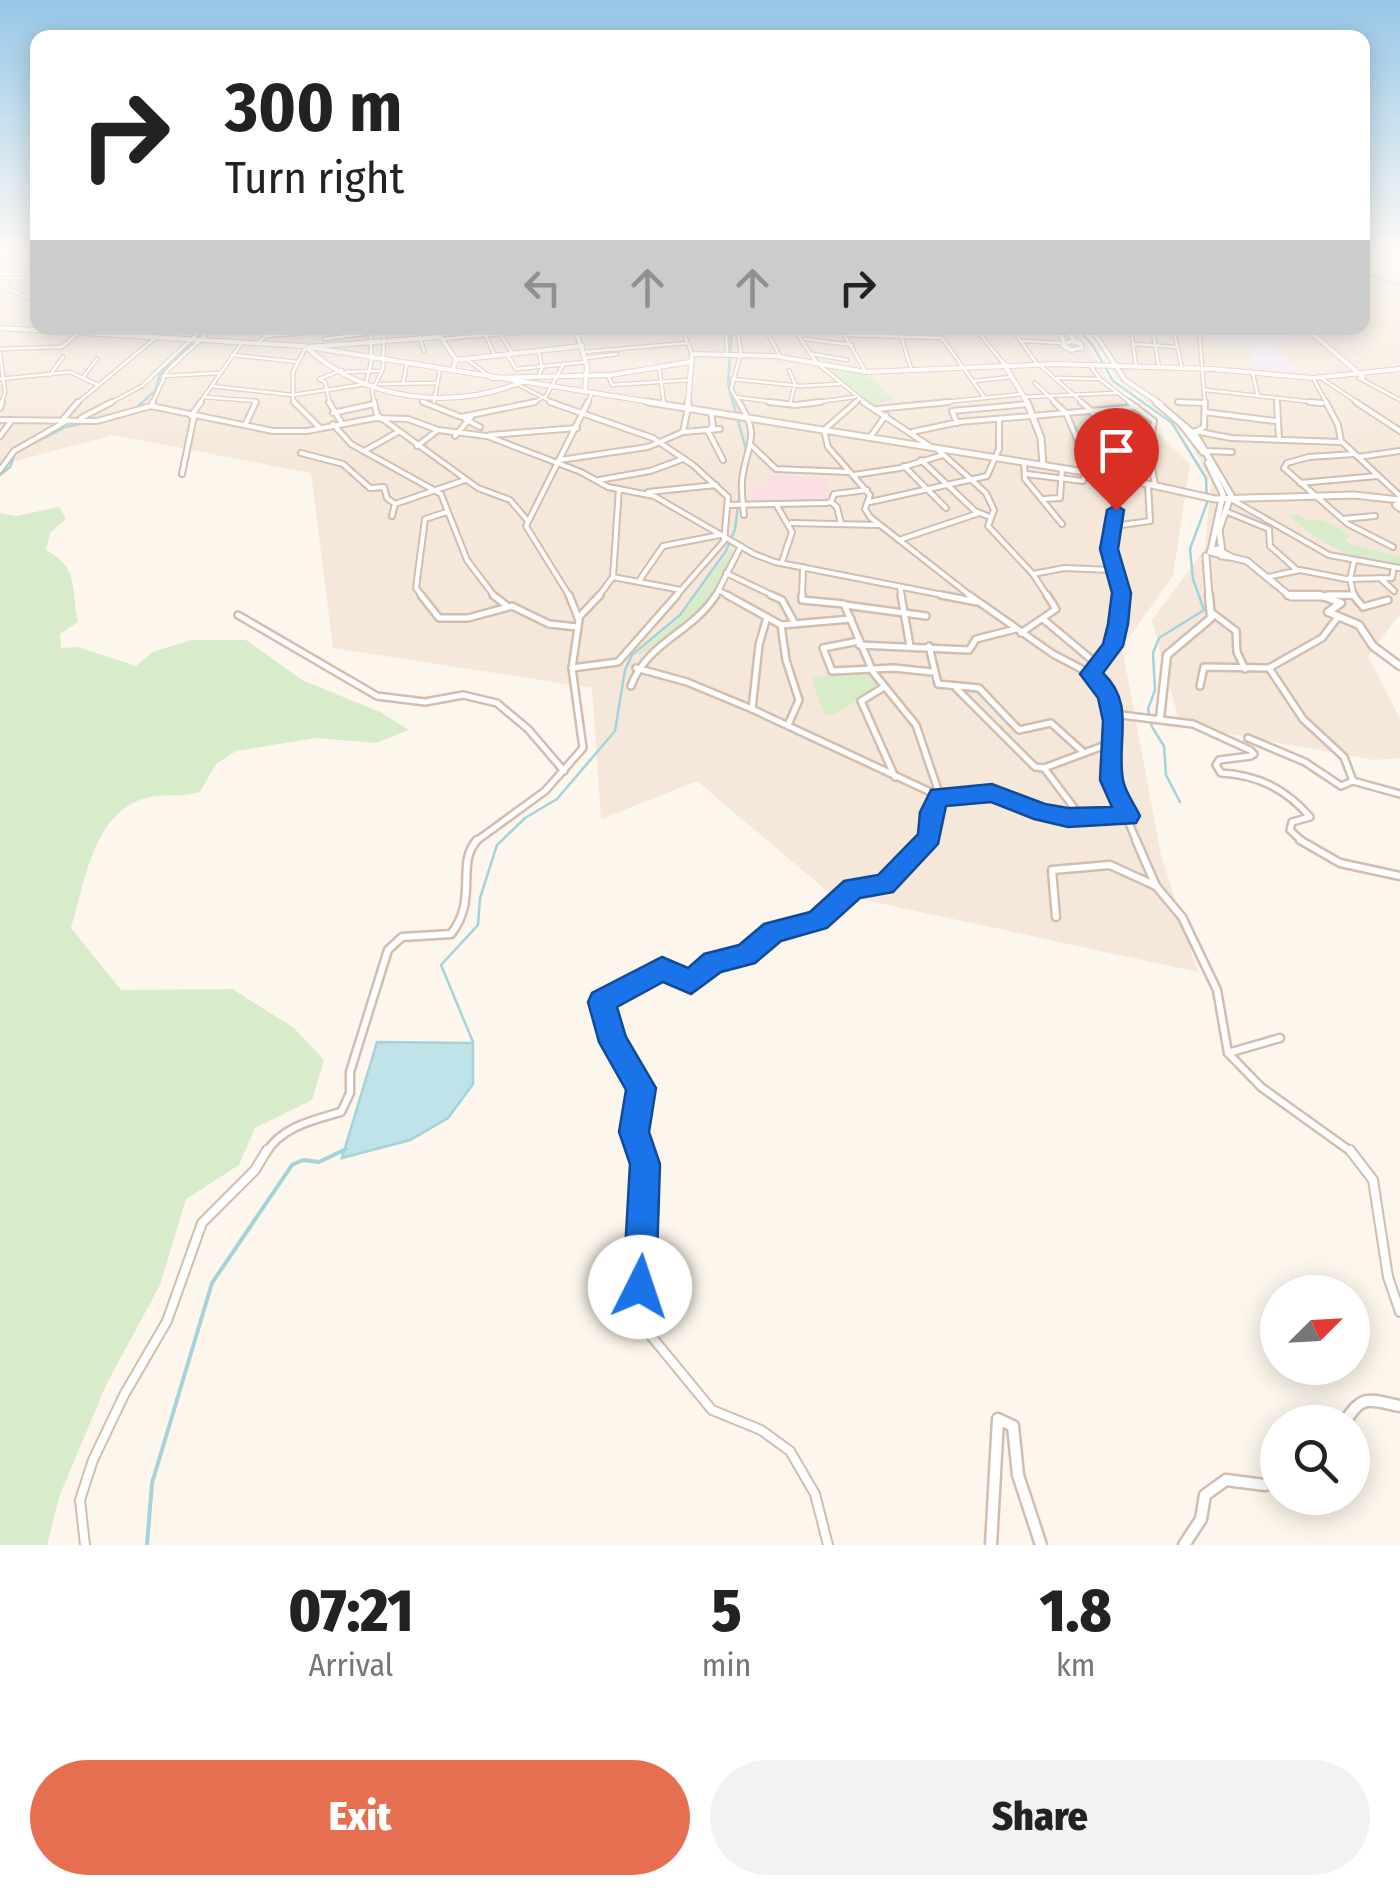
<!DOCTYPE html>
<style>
body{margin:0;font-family:"Fira Sans Condensed",sans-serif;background:#f2f2f2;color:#222;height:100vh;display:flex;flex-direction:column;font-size:38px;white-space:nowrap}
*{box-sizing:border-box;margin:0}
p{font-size:32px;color:#767676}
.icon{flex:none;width:55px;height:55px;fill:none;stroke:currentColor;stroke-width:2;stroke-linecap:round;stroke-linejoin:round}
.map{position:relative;height:1545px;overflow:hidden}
.side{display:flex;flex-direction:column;background:#fff;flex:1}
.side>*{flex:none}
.banner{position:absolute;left:30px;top:30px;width:1340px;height:305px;border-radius:20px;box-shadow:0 5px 25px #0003;background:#fff;color:#222;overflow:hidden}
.needle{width:65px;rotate:66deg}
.tools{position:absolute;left:1260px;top:1275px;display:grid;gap:20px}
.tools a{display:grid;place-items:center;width:110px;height:110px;border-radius:50%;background:#fff;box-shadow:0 5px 25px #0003;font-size:50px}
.pin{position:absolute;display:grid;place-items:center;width:85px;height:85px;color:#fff;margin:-102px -42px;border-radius:50% 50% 50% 0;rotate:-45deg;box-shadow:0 0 10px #0007}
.pin .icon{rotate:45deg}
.me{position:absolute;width:110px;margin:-55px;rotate:4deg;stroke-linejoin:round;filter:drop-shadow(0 0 8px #0008)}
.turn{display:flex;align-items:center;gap:35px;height:210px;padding:0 30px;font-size:45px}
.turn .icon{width:130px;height:130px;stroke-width:2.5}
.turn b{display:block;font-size:70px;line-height:85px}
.lanes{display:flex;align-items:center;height:95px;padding:0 30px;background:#0003;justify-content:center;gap:50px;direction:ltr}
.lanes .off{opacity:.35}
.eta{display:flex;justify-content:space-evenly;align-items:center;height:170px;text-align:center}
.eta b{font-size:60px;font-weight:800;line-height:70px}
.primary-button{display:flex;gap:20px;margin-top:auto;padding:20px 30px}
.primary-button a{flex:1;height:115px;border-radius:60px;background:#e76f51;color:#fff;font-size:40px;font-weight:800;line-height:115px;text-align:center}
.primary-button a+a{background:#f2f2f2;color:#222}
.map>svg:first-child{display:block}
</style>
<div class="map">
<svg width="1400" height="1545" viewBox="0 0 1400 1545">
<rect width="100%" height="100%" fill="#fdf6ec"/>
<g fill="#f5e8da">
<path d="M0,250H37L38,328H1076L1123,401L1190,464L1173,576L1122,647L1161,855L1198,972L828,892L697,781L601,819L592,688L333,648L311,473L114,435L0,465Z"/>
<path d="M1363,260L1386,270H1400V614L1368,656L1400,719V758L1374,760L1180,725L1152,620L1205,548L1211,482L1189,440L1165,415L1116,378L1108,359L1084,328H1362Z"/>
</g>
<path fill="#f3e8fa" d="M1206,328H1279L1294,343H1275L1301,375L1255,370L1247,342H1209Z"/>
<path fill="#fbdfe3" d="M768,475L826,477L829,500H751L750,486L769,487Z"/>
<g fill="#d8ecc9">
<path d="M830,368L867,375L893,400L874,404L852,392Z"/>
<path d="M59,507L66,519L50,533L46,550C79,567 71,589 78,622L60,634L61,648L78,647L136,666L153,652L191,640H246L302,680L380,712L409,730L376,743L315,738L236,751L216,764L200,792C181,798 164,793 146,798C93,812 85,883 71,928L121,990L232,989L293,1027L324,1060L312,1100L255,1128L239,1165L186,1199L160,1285L107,1383L59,1497L47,1545H0V513L16,516Z"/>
<path d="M1297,514L1306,520C1323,517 1336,527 1351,537L1345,539L1349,544L1400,557V566C1356,560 1322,547 1289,515Z"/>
<path d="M733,546C731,585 672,644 636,655L679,619Z"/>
<path d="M868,670L881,686L835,714L825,715L811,678Z"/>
</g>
<path fill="#bfe3e8" stroke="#a5d3da" stroke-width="2.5" d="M377,1042L473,1043V1084L448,1118L410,1140L342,1158Z"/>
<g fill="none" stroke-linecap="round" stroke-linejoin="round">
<g stroke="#a5d3da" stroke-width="2.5">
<path d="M1362,272L1400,285"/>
<path d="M732,328L728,384L747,453"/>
<path d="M1077,328L1093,346L1113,381L1172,423L1206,478L1207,503L1190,549L1193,579L1204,610L1159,638L1153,653L1155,690L1148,709L1152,727L1164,746L1166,775L1180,802"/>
<path d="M135,409L155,391L160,374L207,328"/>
<path d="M22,449L66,427L89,422"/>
<path d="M0,475L10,467L15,453"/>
<path d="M473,1042L441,965L478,925L480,898L497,845L525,818L557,799L615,731L625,670L632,655L680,615L726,551L735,529L744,460"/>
<path d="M339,1153L347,1149"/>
</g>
<path stroke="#a5d3da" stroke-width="4" d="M147,1545L152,1483L212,1283L292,1165L303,1160L319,1162L344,1150"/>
<defs>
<g id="minor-far4">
<path d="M0,257L38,256"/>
<path d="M0,264L38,263"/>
<path d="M0,274H38"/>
<path d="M0,281L9,282L6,288L30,298"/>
<path d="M371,328V358"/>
<path d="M417,328L424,351"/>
<path d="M496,328L513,354"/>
<path d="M682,328L692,354"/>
<path d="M726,328L727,353"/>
<path d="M737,328L741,353L731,389L740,404"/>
<path d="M765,328L780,356"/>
<path d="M793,328L817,363L867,404"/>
<path d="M840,328L866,372"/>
<path d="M975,328L1004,364"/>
<path d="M992,328L1047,330"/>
<path d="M1131,328L1136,366"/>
<path d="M1152,328L1159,367"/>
<path d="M1173,328L1182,368"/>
<path d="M1199,328L1205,404"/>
<path d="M212,329L223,328"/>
<path d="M289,329L304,328"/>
<path d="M1013,330L1037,364"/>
<path d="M845,335L942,338L985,398"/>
<path d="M267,336L361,328"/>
<path d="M486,336L495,356"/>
<path d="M324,339L372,333"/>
<path d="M441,339L575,328"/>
<path d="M805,339L852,345"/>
<path d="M902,339L911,369"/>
<path d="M1021,341L1062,343"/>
<path d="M258,343L273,329L290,328"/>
<path d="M1133,344L1177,347"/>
<path d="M0,349L62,347L77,334"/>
<path d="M539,352L542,368L539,375"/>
<path d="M584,352L687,343"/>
<path d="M0,353L5,393L1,404"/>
<path d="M507,354L516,369L586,362"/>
<path d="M812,354L847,360"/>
<path d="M232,355L298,362"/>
<path d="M585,358L617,354"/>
<path d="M469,361L492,378"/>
<path d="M1089,364L1100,379L1132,404"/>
<path d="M659,366L664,404"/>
<path d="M1041,366L1084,404"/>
<path d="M789,370L795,384L790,404"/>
<path d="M346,372L381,371"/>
<path d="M50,375L63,357"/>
<path d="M608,375L612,385L689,380"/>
<path d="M1253,375L1258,396"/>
<path d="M84,376L97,359"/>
<path d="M163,376L220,373"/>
<path d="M1057,378L1100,379"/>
<path d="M1313,378L1327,404"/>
<path d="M1321,378L1360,404"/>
<path d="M1359,378L1400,400"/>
<path d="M0,379L70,372L98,385"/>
<path d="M732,379L801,386L839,384"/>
<path d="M973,381L1012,377"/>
<path d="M403,383L407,363"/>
<path d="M515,383L556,404"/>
<path d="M1035,383L1057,404"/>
<path d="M379,384L437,383"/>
<path d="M211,386L293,395L366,384L372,358"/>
<path d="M1206,390L1322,403"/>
<path d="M204,397L256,401L255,404"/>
<path d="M735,397L788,404"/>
<path d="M1024,397L1115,393"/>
<path d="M1277,398V404"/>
<path d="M422,401L429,404"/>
<path d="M434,402L440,369"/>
<path d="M1178,402L1205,403"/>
<path d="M76,404L154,339"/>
<path d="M108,404L142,386L203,328"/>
<path d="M152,404L167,371L213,328"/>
<path d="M199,404L241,344"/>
<path d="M297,404L293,400V372L306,347"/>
<path d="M330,404L325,382L319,379L342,370"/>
<path d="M375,404L372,391L383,369L384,328"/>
<path d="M530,404L546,396L563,365"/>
<path d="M587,404L592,393"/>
<path d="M802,404L855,397"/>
<path d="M853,404L859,399"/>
<path d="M925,404L1022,394"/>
</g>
<g id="minor-far3">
<path d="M294,402L319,427"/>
<path d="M329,402L341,422"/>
<path d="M374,402L377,415L478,488L510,500L527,520"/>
<path d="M423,402L461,417L535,402"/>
<path d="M550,402L653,438L693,465L728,497L724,541L675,597"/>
<path d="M739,402C759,435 750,438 743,473C740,486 743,502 744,515"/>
<path d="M769,402L795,405L821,402"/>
<path d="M856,402L824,430L828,447L870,495L865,509L870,517L972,597"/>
<path d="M863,402L931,447"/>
<path d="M1054,402L1066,413L1078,441L1107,442L1092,411L1081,402"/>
<path d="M1129,402L1154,421L1149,448L1155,486"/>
<path d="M1178,402L1205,403"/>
<path d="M1277,402L1279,439"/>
<path d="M1309,402L1322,403"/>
<path d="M1326,402L1338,425L1341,441L1400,496"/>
<path d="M1356,402L1400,431"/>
<path d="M151,406L153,402"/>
<path d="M0,408L2,402"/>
<path d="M877,409L949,402"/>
<path d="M711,412L713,426L708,431L723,460"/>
<path d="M1204,412L1275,421"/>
<path d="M333,413L374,404"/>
<path d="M191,416L201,402"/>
<path d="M64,418L78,402"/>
<path d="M81,418L112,402"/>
<path d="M465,419L480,427"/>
<path d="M0,420L97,421L151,406L273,431H307L375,418L408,419L438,430L487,436L581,472L608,487L654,496L754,554L775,562L953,597"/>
<path d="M957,423L952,411L1028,404"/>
<path d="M333,424L351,444L441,494L467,560L495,597"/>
<path d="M245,425L256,402"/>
<path d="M1195,431L1231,438L1341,442"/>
<path d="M1197,431L1204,427L1205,402"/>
<path d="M683,432L720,429"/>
<path d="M912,432L959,422L1137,407"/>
<path d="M490,435L577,428"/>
<path d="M0,436L12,420"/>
<path d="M455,436L471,417"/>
<path d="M870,437L886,415"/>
<path d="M417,446L438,430"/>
<path d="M752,446L776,469L849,472"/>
<path d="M936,448L986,493L994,510L988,526L1033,574L1048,597"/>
<path d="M366,450L398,432"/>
<path d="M1206,451L1232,452"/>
<path d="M301,453L343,464L370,488L384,487L387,498L395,504"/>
<path d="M1354,454L1309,457L1287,463L1284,468L1348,524L1393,547"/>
<path d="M1358,457L1400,451"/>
<path d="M560,460L648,447L683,432L688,408"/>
<path d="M921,460L975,511L990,517"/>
<path d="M1024,462L1025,479L1062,524"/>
<path d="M904,466L946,508"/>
<path d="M0,470L14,451L68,420"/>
<path d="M182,474L194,416"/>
<path d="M1026,474L1083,481L1086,472"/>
<path d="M854,475L900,468L943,455"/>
<path d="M1109,476L1116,513L1109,549L1121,597"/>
<path d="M599,480L650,471L683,459"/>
<path d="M1300,483L1377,476"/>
<path d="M648,492L716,485"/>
<path d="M1044,499L1060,498L1062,468"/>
<path d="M1231,499L1329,555L1400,568"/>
<path d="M831,502L837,507L841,524"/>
<path d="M870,502L987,476L999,449V419"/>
<path d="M395,504L465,480"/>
<path d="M776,504L792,532L782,562"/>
<path d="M1400,504L1395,505L1400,509"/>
<path d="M728,505L826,503L831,502L834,494L867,490"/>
<path d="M1225,511L1269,529L1270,546L1297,570"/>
<path d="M392,516L395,504"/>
<path d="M1342,519L1375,516"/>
<path d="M791,523L878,525"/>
<path d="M1114,526L1150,521L1148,484"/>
<path d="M899,540L979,513"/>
<path d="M726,573L776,597"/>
<path d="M1033,574L1064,568L1112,570"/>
<path d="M613,577L681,590"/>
<path d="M1268,577L1300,570L1346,579L1392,578L1394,567"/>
<path d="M1381,579L1394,591"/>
<path d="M639,581L663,546L720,535"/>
<path d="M900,587L902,597"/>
<path d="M718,590L731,597"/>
<path d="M1327,595L1354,596L1350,579L1354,561"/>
<path d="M423,597L416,588L425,519L447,512"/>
<path d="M570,597L526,526L588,402"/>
<path d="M598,597L613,577L619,489"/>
<path d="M715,597L741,546"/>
<path d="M802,597L803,567"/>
</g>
<g id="minor-far2">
<path d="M421,595L439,618H468L512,606L549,624L577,627"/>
<path d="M493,595L506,605"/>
<path d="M727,595L781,625L851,619"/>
<path d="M771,595L782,600L795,624"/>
<path d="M802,595V600L844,604L873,672L916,725L937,787L930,837L925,842"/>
<path d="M901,595L910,646"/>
<path d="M941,595L977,602"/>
<path d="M969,595L1053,654L1093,675L1105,688L1114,721L1111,780L1137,842"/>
<path d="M1327,595H1354"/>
<path d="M1354,596L1363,607L1388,600"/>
<path d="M845,605L926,616"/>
<path d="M1211,612L1236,631L1237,652L1245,669"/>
<path d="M238,615L377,696L425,702L463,695L497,703L528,729L564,771"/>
<path d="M578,618L600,595"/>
<path d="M1043,619L1098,665"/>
<path d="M781,625L786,660L799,700L788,725"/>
<path d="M1021,633L1056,609L1047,595"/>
<path d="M859,641L823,648L832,671L894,668L932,672"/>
<path d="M859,645L969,650L976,639L1016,629"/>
<path d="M929,646L938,684L979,688L1019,730L1051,723L1082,751"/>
<path d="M572,668L618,662L677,595"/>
<path d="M636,668L687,682L752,709L939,796L992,793L1043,813L1068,817L1128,816"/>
<path d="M1269,668L1303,719L1344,757L1353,781"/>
<path d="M1091,674L1113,646L1122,595"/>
<path d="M631,686C647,642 692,633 716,595"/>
<path d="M1200,686L1204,667L1269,668L1322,638L1338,617"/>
<path d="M884,687L861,701L895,777"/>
<path d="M956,688L1035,767L1044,768L1081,817"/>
<path d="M752,709L759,645L767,617"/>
<path d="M1113,714L1193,724L1250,750L1254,754L1251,756L1219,760L1216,765L1221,773C1258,775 1286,789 1310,817L1292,822L1290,830L1303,842"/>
<path d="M1248,738L1305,762L1341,786L1353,781L1400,794"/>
<path d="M1044,768L1111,743"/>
<path d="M475,842L545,791L583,748L572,668L579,620L569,595"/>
</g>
<g id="minor-far1">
<path d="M1136,840L1156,886L1182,917L1217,990L1228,1053"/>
<path d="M1300,840L1340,863L1400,876"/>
<path d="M1056,917L1052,870L1110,865L1156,886"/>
<path d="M1280,1038L1228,1053L1261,1087L1353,1153"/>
<path d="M266,1153C281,1127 313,1120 341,1112L350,1093V1072L388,950L402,937L451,934C479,898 455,865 477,840"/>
<path d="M639,1153L634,1132L641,1088L613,1042L601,1008L606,997L614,998L662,969L691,982L713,962L746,954L774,932L818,920L853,888L884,885L927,840"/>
</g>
<g id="minor">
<path d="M638,1150C651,1203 644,1262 633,1314L712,1410L761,1430L790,1451L815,1494L828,1545"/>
<path d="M1350,1150L1373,1180L1388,1277L1400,1312"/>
<path d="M85,1545L80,1500L93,1460L124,1395L167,1321L202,1223L255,1170L267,1150"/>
</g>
<g id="tertiary-far3">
<path d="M435,328L456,360L452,371"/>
<path d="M575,328L587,366L585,391"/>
<path d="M1058,328L1064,342"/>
<path d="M1064,328L1075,341"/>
<path d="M1091,328L1125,380L1161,404"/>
<path d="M1072,341L1081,344L1082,348L1071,350L1062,345Z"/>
<path d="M306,347C365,401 450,411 522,382"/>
<path d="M307,347L439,337"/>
<path d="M456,360L582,346"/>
<path d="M1004,364L1028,404"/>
<path d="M492,378L611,375L690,362"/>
<path d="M688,404L692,354L775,356L866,372L1056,364L1212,369L1313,378L1400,369"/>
</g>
<g id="tertiary-far2">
<path d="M1027,402L1041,438L1043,465"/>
<path d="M1156,402L1196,436L1231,495L1219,530L1222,552L1231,557L1221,556"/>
<path d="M688,408V402"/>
<path d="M1183,426L1203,452"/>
<path d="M1208,463L1223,494L1211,550"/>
<path d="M1217,549L1222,552L1223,555L1210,552Z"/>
<path d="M1206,556L1209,597"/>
<path d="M1231,557L1247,561L1291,597H1326"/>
</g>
<g id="tertiary-far1">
<path d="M1288,595H1320L1341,603L1328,612L1359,625L1373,646L1400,666"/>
<path d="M1160,718L1167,655L1211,618L1209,595"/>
</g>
<g id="tertiary">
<path d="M1345,1422C1362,1393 1370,1400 1400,1406"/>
<path d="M991,1545L998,1419L1013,1426L1018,1475L1041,1545"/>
<path d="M1184,1545L1201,1519L1205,1495L1226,1480L1265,1485L1278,1481"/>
</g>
<g id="secondary-far1">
<path d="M0,328L303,346L663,404"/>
<path d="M1306,328L1363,377"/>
</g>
<path id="secondary" d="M648,402L1116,477L1215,499L1354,495L1400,500"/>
</defs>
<use href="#minor-far4" stroke="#d1beb0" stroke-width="5"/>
<use href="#minor-far3" stroke="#d1beb0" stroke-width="8"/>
<use href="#minor-far2" stroke="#d1beb0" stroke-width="10"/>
<use href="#minor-far1" stroke="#d1beb0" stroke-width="11"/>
<use href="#minor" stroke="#d1beb0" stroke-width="12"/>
<use href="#tertiary-far3" stroke="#d1beb0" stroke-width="6"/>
<use href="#tertiary-far2" stroke="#d1beb0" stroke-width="9"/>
<use href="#tertiary-far1" stroke="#d1beb0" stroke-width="11"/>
<use href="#tertiary" stroke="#d1beb0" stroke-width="15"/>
<use href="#secondary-far1" stroke="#d6c0b0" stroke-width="6"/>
<use href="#secondary" stroke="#d6c0b0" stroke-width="9"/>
<use href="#minor-far4" stroke="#fff" stroke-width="2.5"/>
<use href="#minor-far3" stroke="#fff" stroke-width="4"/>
<use href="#minor-far2" stroke="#fff" stroke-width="5"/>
<use href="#minor-far1" stroke="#fff" stroke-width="6"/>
<use href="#minor" stroke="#fff" stroke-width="8"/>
<use href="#tertiary-far3" stroke="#fff" stroke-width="4"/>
<use href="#tertiary-far2" stroke="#fff" stroke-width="5"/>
<use href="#tertiary-far1" stroke="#fff" stroke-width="6"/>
<use href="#tertiary" stroke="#fff" stroke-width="10"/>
<use href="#secondary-far1" stroke="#fff" stroke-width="4"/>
<use href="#secondary" stroke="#fff" stroke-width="5"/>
</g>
<linearGradient id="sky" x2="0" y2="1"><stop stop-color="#97c7e8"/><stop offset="0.54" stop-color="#fefbf6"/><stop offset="1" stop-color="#fefbf6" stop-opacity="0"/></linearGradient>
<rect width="1400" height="467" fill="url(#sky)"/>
<path fill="#1a73e8" stroke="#114b97" stroke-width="2.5" d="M1116,505L1124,510L1118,549L1131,593L1128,624L1123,646L1103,673C1136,704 1116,741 1123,780C1125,792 1135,805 1140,816L1136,823L1068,827L1034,819L991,802L946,806L938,844L893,892L860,898L827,928L781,941L755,963L721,972L691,994L663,982L617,1007L626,1037L656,1088L649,1132L660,1164L656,1287L651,1299L640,1304L628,1299L623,1287L630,1164L619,1132L626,1090L599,1042L588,1002L592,993L662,957L688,968L704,954L739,945L764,924L810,912L844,881L878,875L918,834L920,812L931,790L992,784L1045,804L1068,808L1112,807L1100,780L1103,721L1098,698L1080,674L1103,644L1108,624L1112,593L1100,549L1107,510Z"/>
</svg>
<div class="tools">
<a><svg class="needle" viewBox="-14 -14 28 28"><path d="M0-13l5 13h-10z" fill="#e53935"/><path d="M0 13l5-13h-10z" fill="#767676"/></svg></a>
<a><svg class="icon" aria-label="search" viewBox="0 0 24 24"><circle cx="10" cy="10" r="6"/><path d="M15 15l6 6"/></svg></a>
</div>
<div class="pin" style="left:1116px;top:510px;background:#d93025"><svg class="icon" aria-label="arrive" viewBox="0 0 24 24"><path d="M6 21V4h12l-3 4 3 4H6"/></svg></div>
<svg class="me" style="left:640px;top:1287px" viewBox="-20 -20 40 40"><circle r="19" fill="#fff"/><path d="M0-13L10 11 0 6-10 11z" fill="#1a73e8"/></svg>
<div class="banner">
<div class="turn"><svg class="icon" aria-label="right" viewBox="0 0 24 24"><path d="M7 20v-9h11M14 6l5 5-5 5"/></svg><div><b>300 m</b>Turn right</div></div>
<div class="lanes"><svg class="icon off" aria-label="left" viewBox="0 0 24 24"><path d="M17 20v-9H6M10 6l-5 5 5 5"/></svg><svg class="icon off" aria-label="ahead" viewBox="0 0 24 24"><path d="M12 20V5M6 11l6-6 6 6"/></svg><svg class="icon off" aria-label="ahead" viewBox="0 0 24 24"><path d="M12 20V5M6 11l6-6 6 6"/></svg><svg class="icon" aria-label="right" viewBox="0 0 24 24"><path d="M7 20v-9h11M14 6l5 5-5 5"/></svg></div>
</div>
</div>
<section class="side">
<div class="eta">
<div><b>07:21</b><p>Arrival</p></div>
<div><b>5</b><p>min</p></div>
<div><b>1.8</b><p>km</p></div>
</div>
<div class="primary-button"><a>Exit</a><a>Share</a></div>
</section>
